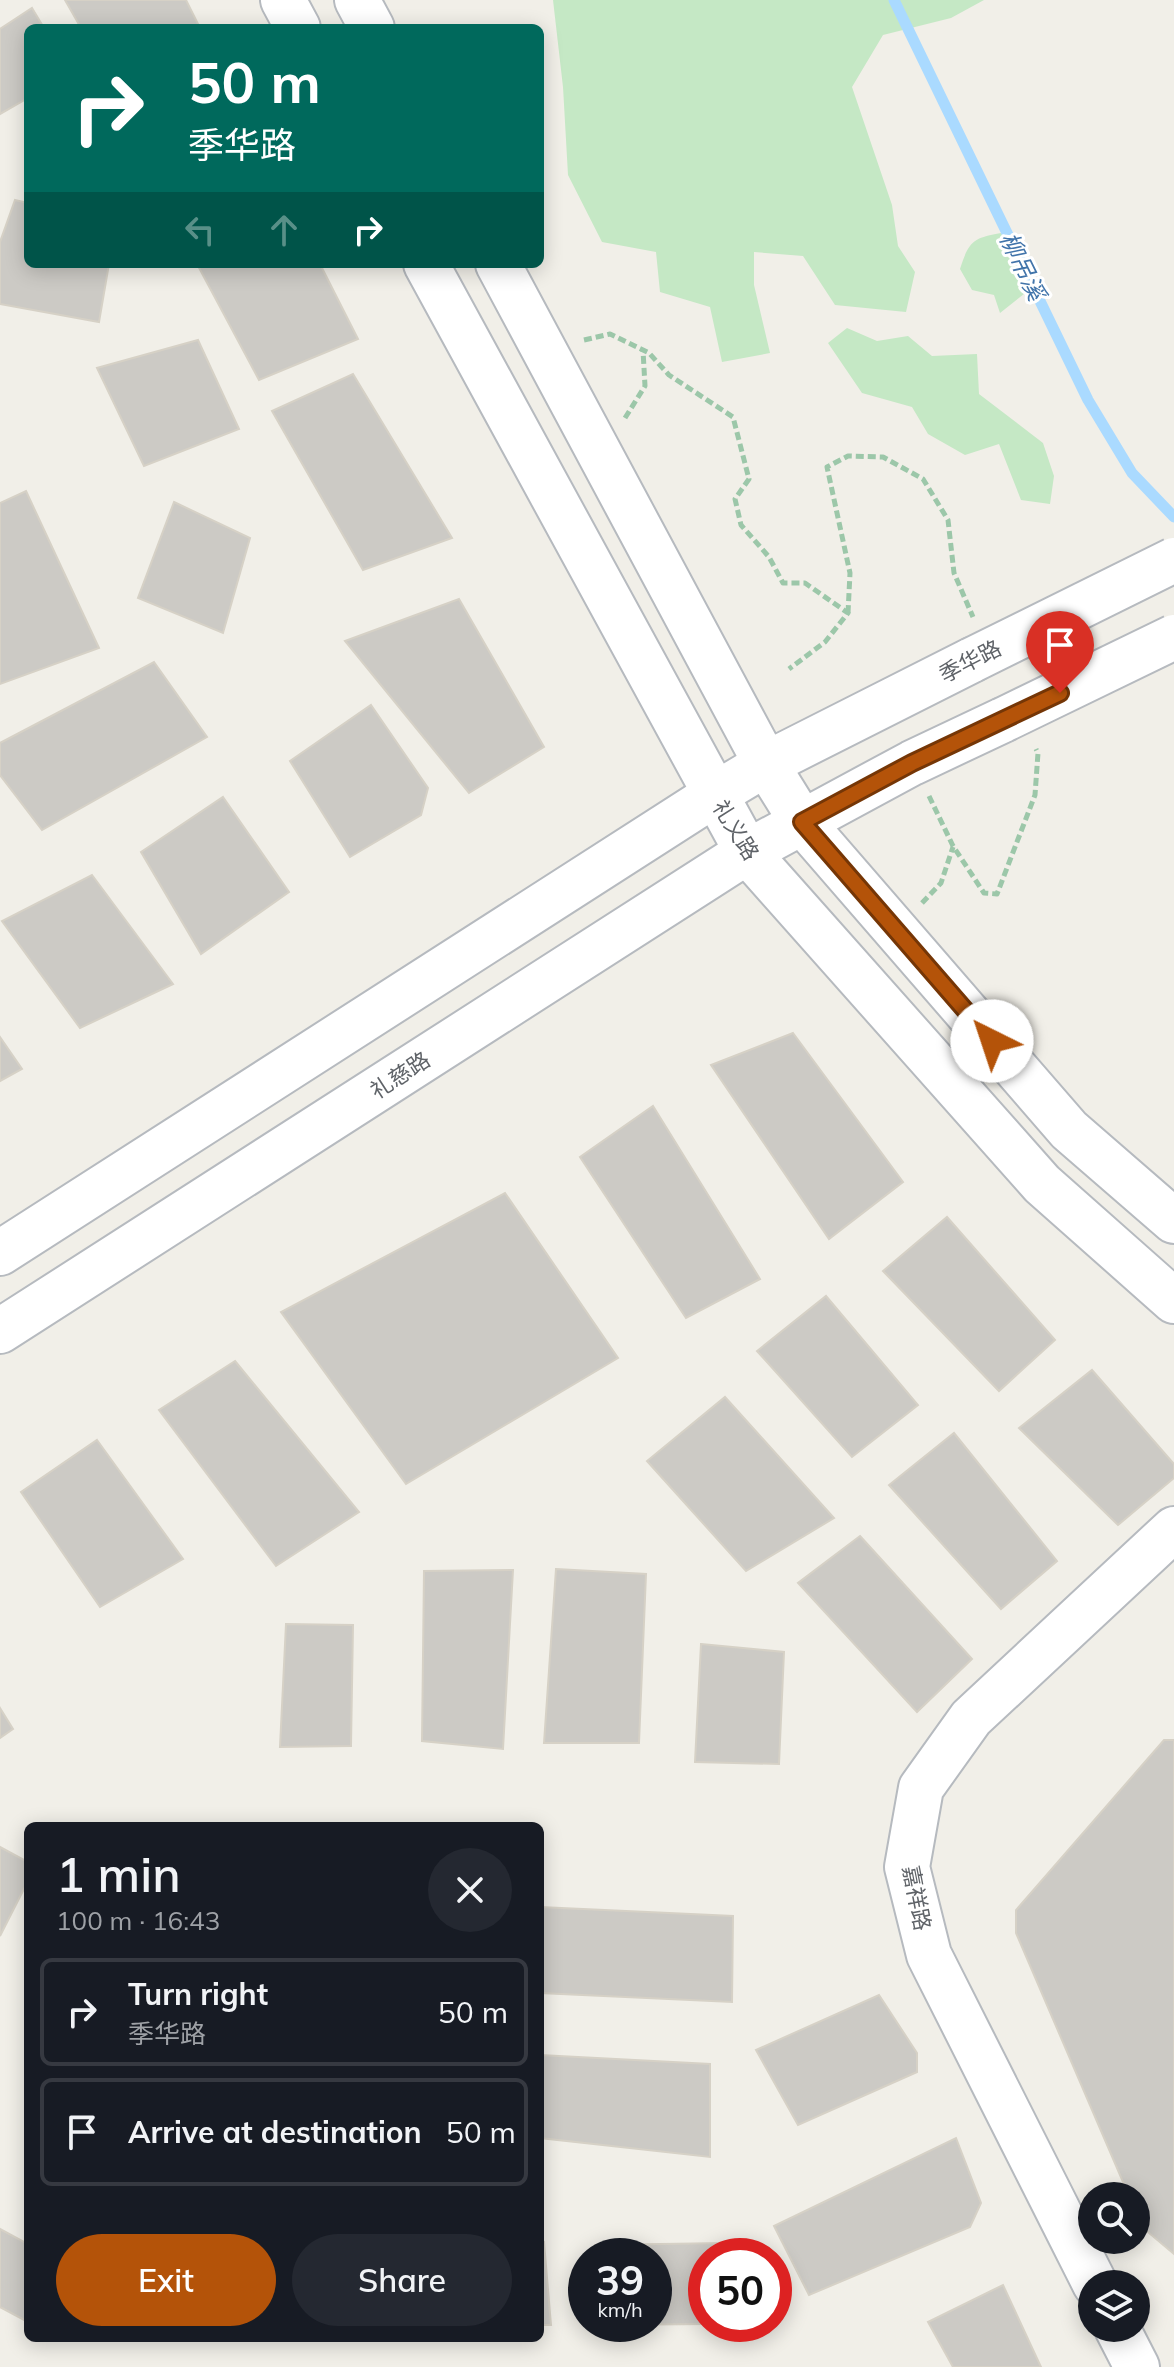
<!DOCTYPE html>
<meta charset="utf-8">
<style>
body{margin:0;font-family:Mulish,"Noto Sans SC",sans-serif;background:#242831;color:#f1f3f6;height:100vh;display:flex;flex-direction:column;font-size:30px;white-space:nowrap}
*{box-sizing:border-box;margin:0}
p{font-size:26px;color:#9ea1a6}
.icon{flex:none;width:44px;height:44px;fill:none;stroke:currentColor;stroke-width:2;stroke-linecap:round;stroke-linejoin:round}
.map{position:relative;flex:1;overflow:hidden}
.drawer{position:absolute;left:24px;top:1822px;width:520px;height:520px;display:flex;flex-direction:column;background:#171b24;border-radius:12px;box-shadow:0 4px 20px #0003}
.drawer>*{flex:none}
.banner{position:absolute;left:24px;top:24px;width:520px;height:244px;border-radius:12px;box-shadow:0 4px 20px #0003;background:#00695c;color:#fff;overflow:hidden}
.tools{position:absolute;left:1078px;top:2182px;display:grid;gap:16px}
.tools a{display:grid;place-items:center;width:72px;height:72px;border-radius:50%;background:#171b24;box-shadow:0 4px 20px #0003;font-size:40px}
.speed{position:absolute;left:568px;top:2238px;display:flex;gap:16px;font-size:40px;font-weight:700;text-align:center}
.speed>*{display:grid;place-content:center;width:104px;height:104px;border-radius:50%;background:#171b24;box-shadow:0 4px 20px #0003;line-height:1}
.speed small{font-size:20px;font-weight:400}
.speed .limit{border:12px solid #d22;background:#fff;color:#111}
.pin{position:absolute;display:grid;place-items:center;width:68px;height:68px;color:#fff;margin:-82px -34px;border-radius:50% 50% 50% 0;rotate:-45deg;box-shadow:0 0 8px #0007}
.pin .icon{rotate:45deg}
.me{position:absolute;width:88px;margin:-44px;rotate:319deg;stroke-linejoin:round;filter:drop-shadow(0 0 6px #0008)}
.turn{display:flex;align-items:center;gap:28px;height:168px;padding:0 32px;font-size:36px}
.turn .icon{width:104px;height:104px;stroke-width:2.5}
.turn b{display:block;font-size:56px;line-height:68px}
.lanes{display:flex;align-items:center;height:76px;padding:0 32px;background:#0003;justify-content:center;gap:40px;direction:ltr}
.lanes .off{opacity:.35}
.round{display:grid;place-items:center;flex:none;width:84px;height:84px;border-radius:42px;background:#242831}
.headline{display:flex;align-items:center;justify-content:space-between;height:136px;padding:0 32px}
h1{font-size:48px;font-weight:600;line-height:60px}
.cta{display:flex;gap:16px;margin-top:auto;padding:16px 32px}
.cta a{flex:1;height:92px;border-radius:48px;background:#b45309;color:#fff;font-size:32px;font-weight:600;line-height:92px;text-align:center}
.cta a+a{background:#242831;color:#f1f3f6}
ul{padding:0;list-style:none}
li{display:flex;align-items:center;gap:24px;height:108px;margin:0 16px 12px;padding:0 16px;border:4px solid #363941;border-radius:12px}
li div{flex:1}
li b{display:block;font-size:30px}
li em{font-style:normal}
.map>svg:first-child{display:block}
</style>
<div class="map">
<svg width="1174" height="2367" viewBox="0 0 1174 2367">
<rect width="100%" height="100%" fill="#f1efe8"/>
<g fill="#c5e8c5">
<path d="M553,0H984L951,18L883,35L852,87L892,205L898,246L915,272L906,312L835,305L803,256L754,252V285L770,353L722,362L710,307L660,292L656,252L602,242L568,175L563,87Z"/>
<path d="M1001,233L1029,290L1000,313L994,295L972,290L960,269C969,241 973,238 1001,233Z"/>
<path d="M847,328L877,341L908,336L932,356L977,354L979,394L1043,443L1054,476L1050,504L1021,500L999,444L965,455L928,434L912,407L862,393L828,343Z"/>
</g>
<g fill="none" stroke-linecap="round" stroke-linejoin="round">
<path stroke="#aadaff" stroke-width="11" d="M894,0L1088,400L1132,473L1174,517"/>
</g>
<g fill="#cccac5" stroke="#d6d1c6" stroke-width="2">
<path d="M65,0H186L200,28H81Z"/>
<path d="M32,8L44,28H28V98L0,114V29Z"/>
<path d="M15,200L28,203V264H109L99,322L0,304V242Z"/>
<path d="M197,264H320L358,339L259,380Z"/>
<path d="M198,340L239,429L144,466L97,368Z"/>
<path d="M353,374L452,538L363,570L272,411Z"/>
<path d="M26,491L99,648L0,684V503Z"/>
<path d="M174,502L250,538L223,633L138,598Z"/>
<path d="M459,599L544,747L469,793L345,641Z"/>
<path d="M154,662L207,737L42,830L0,775V743Z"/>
<path d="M371,705L428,788L421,815L350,857L290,761Z"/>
<path d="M223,797L289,892L201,954L141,852Z"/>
<path d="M92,875L173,984L80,1028L2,921Z"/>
<path d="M793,1033L903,1182L829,1239L711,1065Z"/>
<path d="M0,1037L22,1069L0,1081Z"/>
<path d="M653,1106L760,1279L686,1318L580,1157Z"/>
<path d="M505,1193L618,1358L406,1484L281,1312Z"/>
<path d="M947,1217L1055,1340L999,1391L883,1271Z"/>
<path d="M826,1296L918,1405L852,1457L757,1351Z"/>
<path d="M235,1361L359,1512L276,1566L159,1410Z"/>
<path d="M1092,1370L1174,1464V1478L1118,1525L1019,1428Z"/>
<path d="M725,1397L834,1518L746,1571L647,1461Z"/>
<path d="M954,1433L1057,1561L1001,1609L889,1485Z"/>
<path d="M97,1440L183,1559L100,1607L21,1492Z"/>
<path d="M860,1536L972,1659L917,1712L798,1583Z"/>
<path d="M556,1569L646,1574L639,1743H544Z"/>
<path d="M513,1570L503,1749L422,1741L424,1571Z"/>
<path d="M286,1624L353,1625L351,1746L280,1747Z"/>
<path d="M701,1644L784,1652L779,1764L695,1762Z"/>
<path d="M0,1708L13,1729L0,1738Z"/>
<path d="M1164,1740H1174V2254L1143,2228L1136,2212V2196H1129L1016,1933V1910Z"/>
<path d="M0,1847L28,1862V1881L0,1936Z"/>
<path d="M540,1907L733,1916L732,2002L540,1993Z"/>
<path d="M879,1995L917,2053V2072L798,2125L756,2050Z"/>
<path d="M540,2055L710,2064V2157L540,2138Z"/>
<path d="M956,2138L981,2203L970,2227L809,2295L774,2226Z"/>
<path d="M0,2229L28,2244V2322L0,2307Z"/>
<path d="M544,2242L551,2325H540V2243Z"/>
<path d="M725,2243V2256H706L707,2324L596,2325L654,2324V2256H595V2245Z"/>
<path d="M1003,2285L1041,2367H953L928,2322Z"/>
</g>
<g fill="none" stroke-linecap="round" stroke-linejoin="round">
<defs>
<g id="secondary">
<path d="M283,0L298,28"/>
<path d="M357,0L372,28"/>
<path d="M426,264L747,852L1042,1184L1174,1301"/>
<path d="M498,264L766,764L802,822L1069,1130L1174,1221"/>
<path d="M0,1253L714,795L766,764L972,660"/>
<path d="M0,1331L747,852L912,763L1003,720"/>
<path d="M1095,2284L929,1955L907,1867L921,1788L971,1718L1174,1529"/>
<path d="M1117,2328L1137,2367"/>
</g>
</defs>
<use href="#secondary" stroke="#b6babf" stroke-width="48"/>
<g stroke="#9cc7a9" stroke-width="5" stroke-dasharray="8 4" stroke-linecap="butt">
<path d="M584,340L610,334L649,353L669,375L733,417L749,479L735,499L741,525L769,557L783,583H805L848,613L825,642L789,669"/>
<path d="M625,418L645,386L643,350"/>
<path d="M848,613L850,573L827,467L848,456L883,457L923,479L948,520L954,573L973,617"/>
<path d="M929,796L953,846L984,893L997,894L1035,795L1038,753L1036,749"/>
<path d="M922,903L941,883L953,847"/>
</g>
<use href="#secondary" stroke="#fff" stroke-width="44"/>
<defs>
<g id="secondary-bridge">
<path d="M972,660L1174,560"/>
<path d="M1003,720L1174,637"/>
</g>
</defs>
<use href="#secondary-bridge" stroke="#b6babf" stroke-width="48" stroke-linecap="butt"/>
<use href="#secondary-bridge" stroke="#fff" stroke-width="44"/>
</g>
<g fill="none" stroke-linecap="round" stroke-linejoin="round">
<defs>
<path id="route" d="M992,1041L802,822L912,763L1060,693"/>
</defs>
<use href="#route" stroke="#753606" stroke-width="20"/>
<use href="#route" stroke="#b45309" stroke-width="14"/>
</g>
<g text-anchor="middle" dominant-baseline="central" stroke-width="6" stroke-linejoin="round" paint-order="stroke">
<g font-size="22" fill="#5f6368" stroke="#fff">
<text transform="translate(970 661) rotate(-27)">季华路</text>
<text transform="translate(736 830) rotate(58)">礼义路</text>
<text transform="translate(400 1075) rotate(-33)">礼慈路</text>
<text transform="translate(917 1898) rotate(79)">嘉祥路</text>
</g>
<g font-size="24" font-style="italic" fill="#4174aa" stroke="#fff">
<text transform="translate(1023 266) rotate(64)">柳吊溪</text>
</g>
</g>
</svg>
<div class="tools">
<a><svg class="icon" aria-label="search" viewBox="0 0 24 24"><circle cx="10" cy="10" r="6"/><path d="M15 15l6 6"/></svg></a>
<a><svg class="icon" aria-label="layers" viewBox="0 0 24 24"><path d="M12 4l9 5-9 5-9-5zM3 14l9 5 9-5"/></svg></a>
</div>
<div class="speed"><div>39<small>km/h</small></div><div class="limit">50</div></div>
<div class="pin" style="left:1060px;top:693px;background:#d93025"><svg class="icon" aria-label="arrive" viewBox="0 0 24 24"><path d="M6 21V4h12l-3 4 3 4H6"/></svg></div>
<svg class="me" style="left:992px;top:1041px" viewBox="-20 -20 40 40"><circle r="19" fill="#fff"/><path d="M0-13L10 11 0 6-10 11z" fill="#b45309"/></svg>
<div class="banner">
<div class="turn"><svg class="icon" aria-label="right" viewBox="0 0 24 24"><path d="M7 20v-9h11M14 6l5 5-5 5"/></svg><div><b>50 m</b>季华路</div></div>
<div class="lanes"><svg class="icon off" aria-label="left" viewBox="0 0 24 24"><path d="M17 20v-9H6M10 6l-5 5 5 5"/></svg><svg class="icon off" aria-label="ahead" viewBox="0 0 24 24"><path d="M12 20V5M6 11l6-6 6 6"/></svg><svg class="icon" aria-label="right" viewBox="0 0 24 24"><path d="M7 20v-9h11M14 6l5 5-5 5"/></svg></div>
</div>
<section class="drawer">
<div class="headline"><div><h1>1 min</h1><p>100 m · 16:43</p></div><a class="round"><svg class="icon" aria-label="close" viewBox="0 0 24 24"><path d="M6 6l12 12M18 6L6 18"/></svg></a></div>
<ul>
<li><svg class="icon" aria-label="right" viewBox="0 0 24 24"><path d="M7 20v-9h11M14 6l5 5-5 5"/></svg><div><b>Turn right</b><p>季华路</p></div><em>50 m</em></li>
<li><svg class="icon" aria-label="arrive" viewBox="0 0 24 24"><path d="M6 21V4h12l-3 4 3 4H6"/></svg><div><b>Arrive at destination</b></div><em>50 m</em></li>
</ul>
<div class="cta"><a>Exit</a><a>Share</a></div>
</section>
</div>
